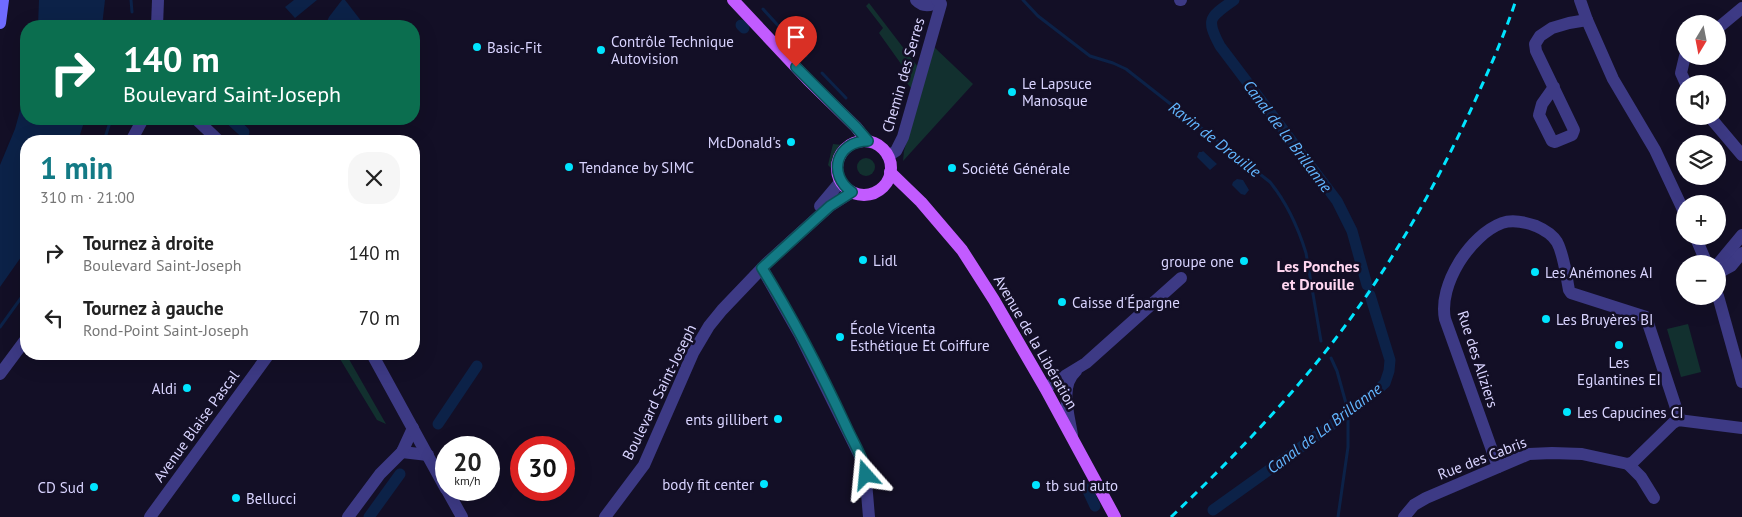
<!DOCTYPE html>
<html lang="fr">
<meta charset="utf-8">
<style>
body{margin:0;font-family:"PT Sans",sans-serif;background:#f6f6f6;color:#222;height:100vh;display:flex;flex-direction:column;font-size:19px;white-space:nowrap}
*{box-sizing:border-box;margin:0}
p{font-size:16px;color:#767676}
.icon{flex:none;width:28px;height:28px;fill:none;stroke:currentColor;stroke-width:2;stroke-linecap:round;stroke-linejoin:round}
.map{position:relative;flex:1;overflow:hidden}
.sheet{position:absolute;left:20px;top:135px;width:400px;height:225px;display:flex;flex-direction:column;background:#fff;border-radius:20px;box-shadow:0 5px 20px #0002}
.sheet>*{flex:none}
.top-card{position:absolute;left:20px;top:20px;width:400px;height:105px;border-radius:20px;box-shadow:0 5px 20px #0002;background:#0b6e4f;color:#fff;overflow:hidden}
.needle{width:32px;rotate:190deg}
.buttons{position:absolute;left:1676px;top:15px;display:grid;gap:10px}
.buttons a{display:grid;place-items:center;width:50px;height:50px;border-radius:50%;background:#fff;box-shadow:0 5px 20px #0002;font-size:25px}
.speed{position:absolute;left:435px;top:436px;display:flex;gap:10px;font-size:25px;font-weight:700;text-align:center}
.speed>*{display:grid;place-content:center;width:65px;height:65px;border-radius:50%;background:#fff;box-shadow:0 5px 20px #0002;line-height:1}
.speed small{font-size:12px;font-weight:400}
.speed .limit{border:8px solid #d22;background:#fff;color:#111}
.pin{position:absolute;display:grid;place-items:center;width:42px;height:42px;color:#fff;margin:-51px -21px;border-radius:50% 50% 50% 0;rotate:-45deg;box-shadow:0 0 5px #0007}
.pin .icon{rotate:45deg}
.me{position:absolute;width:55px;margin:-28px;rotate:342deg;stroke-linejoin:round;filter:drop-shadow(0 0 4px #0008)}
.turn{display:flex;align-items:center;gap:18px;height:105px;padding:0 20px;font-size:22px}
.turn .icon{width:65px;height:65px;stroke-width:2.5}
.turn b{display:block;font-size:35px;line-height:42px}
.round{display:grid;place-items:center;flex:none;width:52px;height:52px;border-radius:20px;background:#f6f6f6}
.head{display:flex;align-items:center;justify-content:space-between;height:85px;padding:0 20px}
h1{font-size:30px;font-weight:600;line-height:38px;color:#137a85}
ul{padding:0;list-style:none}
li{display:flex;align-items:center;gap:15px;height:65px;padding:0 20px}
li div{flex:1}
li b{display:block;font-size:19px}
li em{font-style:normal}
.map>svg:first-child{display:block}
</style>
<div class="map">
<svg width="1742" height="517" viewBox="0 0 1742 517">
<rect width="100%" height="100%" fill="#130f26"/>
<g fill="#12302f">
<path d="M869,3L918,67L911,88L907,83L909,75L879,33L883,28L866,6Z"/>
<path d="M934,47L973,84L903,161L904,151Z"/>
<path d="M833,144L842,145L835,165V172L828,165Z"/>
<circle cx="866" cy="167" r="9"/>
<path d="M1688,324L1701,372L1681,377L1667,329Z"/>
<path d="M337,354H346L386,424L377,420Z"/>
</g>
<g fill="#0c2248">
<path d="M39,0H105L102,26H38Z"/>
<path d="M294,0H317L295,18L285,7Z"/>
<path d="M342,0H345L365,26H325L329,17Z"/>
<path d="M26,89V119H85L78,141H26V250L0,287V165L15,129Z"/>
<path d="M1203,151L1217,164L1210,170L1197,157L1199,152H1202Z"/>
<path d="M1237,179L1243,180L1249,190L1245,195L1241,194L1232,185L1233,182Z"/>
</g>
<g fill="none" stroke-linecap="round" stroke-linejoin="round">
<g stroke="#0c2248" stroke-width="3">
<path d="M131,0L132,12"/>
<path d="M1023,0L1038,16L1090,56L1113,63L1126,69L1270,182C1287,203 1298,227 1306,253L1321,341"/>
<path d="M763,9L806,56"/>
<path d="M822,73L846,98"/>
<path d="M104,141L111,119"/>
<path d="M0,327L26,291"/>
<path d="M1331,358L1337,371L1347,407"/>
<path d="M1338,517L1348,447V420"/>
</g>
<g stroke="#0c2248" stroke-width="11">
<path d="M1234,0C1210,17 1205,18 1220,46L1337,201L1352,231L1367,285"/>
<path d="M741,25L744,28"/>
<path d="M230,119L244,132"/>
<path d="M438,424L477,366"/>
<path d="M1087,489L1095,506"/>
<path d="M1213,510L1354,409L1375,392L1385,383L1389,371L1390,360L1370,295"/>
<path d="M369,517L400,474"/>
</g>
<g stroke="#3d3a85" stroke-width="12">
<path d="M916,0C923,7 931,7 937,0"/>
<path d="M1180,0H1181"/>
<path d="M1718,28L1742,8"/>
<path d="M1685,56L1681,73L1686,84"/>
<path d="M1554,87L1542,104L1539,115L1552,141L1555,142L1572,135L1574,130L1536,51L1535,44L1540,36L1552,28L1569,23L1587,20"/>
<path d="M1709,116L1742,155"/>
<path d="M888,156L896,151L903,137L941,4L940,2L937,0"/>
<path d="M1718,264L1742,235"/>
<path d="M762,268L800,335L863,462L865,470L869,517"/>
<path d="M1718,273L1731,266L1742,253"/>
<path d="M1045,388L1086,363L1181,278"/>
<path d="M1072,435C1069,415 1059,386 1076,371"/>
<path d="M402,452L428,455"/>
<path d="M1628,464L1641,477L1654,498"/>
<path d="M1498,467L1445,319C1438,285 1470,235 1502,223C1513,219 1525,222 1536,226C1543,229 1552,234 1557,242C1564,255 1566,275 1569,290L1571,293L1646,317L1680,420"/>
<path d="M150,517L269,354"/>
<path d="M348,517L380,474L402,452L413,428"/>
<path d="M1404,517L1414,505L1426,498L1529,454L1552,453L1582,454L1628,464L1633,462L1673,423L1678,420L1742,428"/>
</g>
<g stroke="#3d3a85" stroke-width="12">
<path d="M1580,0L1587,20L1613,79L1655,150L1685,214"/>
<path d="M157,26L158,0"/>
<path d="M196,119L219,141"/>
<path d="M131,141L143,119"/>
<path d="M820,206L841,181"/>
<path d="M1695,236L1707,264"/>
<path d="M1718,296L1742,382"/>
<path d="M372,354L446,489"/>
<path d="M0,374L26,339"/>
<path d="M447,490L462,517"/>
<path d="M605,517L644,465L693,353L709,326L722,310L767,263L830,206L852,192"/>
</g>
<path stroke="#6f6bff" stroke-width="12" d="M0,23L3,0"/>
<g stroke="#c25bff" stroke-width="12">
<path d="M733,0L808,80L856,127L867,141"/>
<circle cx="864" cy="168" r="27"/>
<path d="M890,172L921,202L962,250L994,300L1045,388L1115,517"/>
</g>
<path stroke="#00e5ff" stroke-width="3" stroke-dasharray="8 6" stroke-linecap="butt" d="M1171,517C1229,462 1284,405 1333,342C1389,269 1435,188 1473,105C1489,70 1504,36 1516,0"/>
</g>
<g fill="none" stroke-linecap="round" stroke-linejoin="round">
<defs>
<path id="route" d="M796,67L856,127L868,141C836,141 827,175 852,192L830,206L762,268C793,318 821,372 846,426C853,442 864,458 866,475"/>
</defs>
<use href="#route" stroke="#0c4f56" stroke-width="12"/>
<use href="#route" stroke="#137a85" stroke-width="9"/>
</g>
<g fill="#00e5ff" stroke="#130f26" stroke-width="2">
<circle cx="477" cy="47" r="5"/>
<circle cx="601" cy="50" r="5"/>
<circle cx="1012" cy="92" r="5"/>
<circle cx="791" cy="142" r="5"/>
<circle cx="569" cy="167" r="5"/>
<circle cx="952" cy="168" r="5"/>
<circle cx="863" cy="260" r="5"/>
<circle cx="1244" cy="261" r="5"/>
<circle cx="1535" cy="272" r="5"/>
<circle cx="1062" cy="302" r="5"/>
<circle cx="1546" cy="319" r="5"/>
<circle cx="840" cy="337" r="5"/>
<circle cx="1619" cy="345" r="5"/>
<circle cx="187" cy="388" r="5"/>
<circle cx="1567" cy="412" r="5"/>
<circle cx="778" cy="419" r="5"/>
<circle cx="764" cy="484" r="5"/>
<circle cx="1036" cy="485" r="5"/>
<circle cx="94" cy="487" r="5"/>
<circle cx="236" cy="498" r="5"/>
</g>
<g text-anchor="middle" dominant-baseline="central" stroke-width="5" stroke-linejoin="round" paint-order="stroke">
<g font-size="15" fill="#d9d4ff" stroke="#130f26" text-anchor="start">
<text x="611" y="41">Contrôle Technique<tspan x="611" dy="17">Autovision</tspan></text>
<text x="487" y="47">Basic-Fit</text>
<text x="1022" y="83">Le Lapsuce<tspan x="1022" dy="17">Manosque</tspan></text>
<text x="781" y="142" text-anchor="end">McDonald's</text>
<text x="579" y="167">Tendance by SIMC</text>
<text x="962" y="168">Société Générale</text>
<text x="873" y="260">Lidl</text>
<text x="1234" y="261" text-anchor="end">groupe one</text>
<text x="1545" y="272">Les Anémones AI</text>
<text x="1072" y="302">Caisse d'Épargne</text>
<text x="1556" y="319">Les Bruyères BI</text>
<text x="850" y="328">École Vicenta<tspan x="850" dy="17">Esthétique Et Coiffure</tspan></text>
<text x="1619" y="362" text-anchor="middle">Les<tspan x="1619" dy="17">Eglantines EI</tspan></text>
<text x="177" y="388" text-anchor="end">Aldi</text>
<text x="1577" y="412">Les Capucines CI</text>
<text x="768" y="419" text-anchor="end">ents gillibert</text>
<text x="754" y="484" text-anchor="end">body fit center</text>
<text x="1046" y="485">tb sud auto</text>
<text x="84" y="487" text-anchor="end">CD Sud</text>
<text x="246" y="498">Bellucci</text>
</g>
<g font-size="15" fill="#d9d4ff" stroke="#130f26">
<text transform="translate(903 75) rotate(-74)">Chemin des Serres</text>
<text transform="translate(1036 342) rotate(60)">Avenue de la Libération</text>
<text transform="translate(1478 359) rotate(72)">Rue des Aliziers</text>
<text transform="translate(659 392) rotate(-64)">Boulevard Saint-Joseph</text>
<text transform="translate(196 426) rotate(-54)">Avenue Blaise Pascal</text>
<text transform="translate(1482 458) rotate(-21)">Rue des Cabris</text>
</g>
<g font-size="16" font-style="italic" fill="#62b6ff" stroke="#130f26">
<text transform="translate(1288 136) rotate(53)">Canal de la Brillanne</text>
<text transform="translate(1215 139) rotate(38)">Ravin de Drouille</text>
<text transform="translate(1324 428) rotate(-37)">Canal de La Brillanne</text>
</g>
<g font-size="16" font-weight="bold" fill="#ffd6f0" stroke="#130f26">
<text x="1318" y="266">Les Ponches<tspan x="1318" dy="18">et Drouille</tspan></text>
</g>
</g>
</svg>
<div class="buttons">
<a><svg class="needle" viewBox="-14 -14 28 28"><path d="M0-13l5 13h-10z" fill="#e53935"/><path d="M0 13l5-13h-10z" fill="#767676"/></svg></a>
<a><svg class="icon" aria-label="sound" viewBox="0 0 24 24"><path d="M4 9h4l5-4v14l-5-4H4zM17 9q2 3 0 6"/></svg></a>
<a><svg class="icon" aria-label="layers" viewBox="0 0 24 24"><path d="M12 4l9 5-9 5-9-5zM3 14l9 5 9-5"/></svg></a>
<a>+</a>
<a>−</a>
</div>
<div class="speed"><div>20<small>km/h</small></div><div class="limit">30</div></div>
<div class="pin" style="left:796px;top:67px;background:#d93025"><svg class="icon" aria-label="arrive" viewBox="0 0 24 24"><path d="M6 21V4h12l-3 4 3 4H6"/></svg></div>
<svg class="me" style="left:866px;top:475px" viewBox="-20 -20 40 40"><path d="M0-17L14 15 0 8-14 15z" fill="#137a85" stroke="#fff" stroke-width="4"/></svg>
<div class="top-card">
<div class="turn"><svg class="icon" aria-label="right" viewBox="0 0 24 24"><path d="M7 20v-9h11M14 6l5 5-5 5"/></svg><div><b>140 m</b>Boulevard Saint-Joseph</div></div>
</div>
<section class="sheet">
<div class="head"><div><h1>1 min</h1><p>310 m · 21:00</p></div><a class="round"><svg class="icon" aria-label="close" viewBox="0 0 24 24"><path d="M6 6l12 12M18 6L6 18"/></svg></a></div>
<ul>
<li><svg class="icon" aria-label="right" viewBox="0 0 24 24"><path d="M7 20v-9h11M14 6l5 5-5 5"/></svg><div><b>Tournez à droite</b><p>Boulevard Saint-Joseph</p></div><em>140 m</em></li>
<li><svg class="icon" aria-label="left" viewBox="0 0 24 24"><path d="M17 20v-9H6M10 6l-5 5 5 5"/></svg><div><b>Tournez à gauche</b><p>Rond-Point Saint-Joseph</p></div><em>70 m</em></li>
</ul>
</section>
</div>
